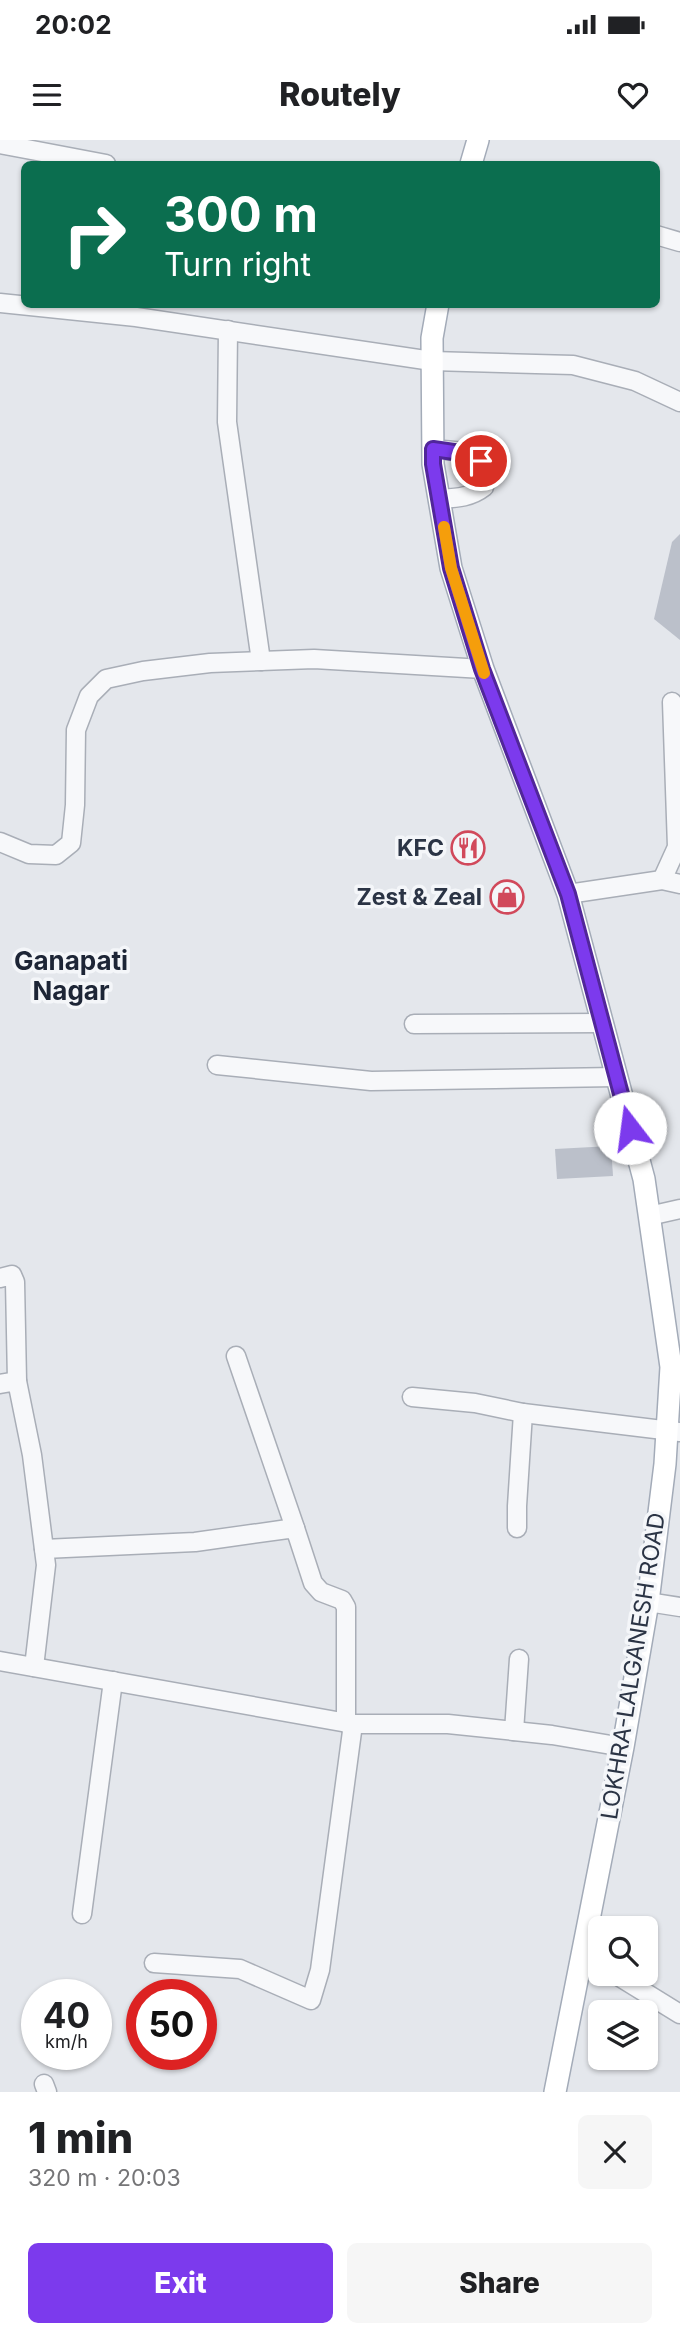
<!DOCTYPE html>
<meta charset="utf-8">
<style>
body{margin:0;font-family:Inter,sans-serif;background:#f6f6f6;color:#202124;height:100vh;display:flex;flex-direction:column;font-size:26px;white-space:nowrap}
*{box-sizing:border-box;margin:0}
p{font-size:23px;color:#757577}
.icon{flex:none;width:38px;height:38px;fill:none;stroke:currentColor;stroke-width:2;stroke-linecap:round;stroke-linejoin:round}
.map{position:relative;height:1952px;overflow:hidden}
.drawer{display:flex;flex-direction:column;background:#fff;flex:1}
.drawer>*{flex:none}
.guide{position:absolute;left:21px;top:21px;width:639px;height:147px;border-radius:10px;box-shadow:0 2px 5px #0004;background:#0b6e4f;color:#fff;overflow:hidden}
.buttons{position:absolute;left:588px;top:1776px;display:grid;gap:14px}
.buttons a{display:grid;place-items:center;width:70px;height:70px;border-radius:10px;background:#fff;box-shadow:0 2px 5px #0004;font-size:35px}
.speed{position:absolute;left:21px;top:1839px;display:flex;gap:14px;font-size:35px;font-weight:700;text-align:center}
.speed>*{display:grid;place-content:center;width:91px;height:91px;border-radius:50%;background:#fff;box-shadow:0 2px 5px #0004;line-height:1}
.speed small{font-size:18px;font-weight:400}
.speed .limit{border:10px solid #d22;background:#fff;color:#111}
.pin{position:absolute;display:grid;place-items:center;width:60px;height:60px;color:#fff;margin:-30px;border:4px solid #fff;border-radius:50%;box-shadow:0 2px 7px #0007}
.me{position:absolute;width:77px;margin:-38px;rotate:345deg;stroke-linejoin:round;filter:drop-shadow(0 0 5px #0008)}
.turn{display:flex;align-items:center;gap:24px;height:147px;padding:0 28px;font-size:32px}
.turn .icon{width:91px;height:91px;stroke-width:2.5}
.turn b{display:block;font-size:49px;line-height:60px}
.round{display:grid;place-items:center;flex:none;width:74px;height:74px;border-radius:10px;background:#f6f6f6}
.head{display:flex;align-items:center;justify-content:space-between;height:119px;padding:0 28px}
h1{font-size:42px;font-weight:800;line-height:52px}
.cta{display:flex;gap:14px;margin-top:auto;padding:14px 28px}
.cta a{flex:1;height:80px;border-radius:10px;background:#7c3aed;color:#fff;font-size:28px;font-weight:800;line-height:80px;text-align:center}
.cta a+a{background:#f6f6f6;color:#202124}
.status{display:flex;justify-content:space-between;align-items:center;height:49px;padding:0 35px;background:#fff;direction:ltr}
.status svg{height:19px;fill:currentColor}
header{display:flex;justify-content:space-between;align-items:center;height:91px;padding:0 28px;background:#fff;font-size:32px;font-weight:800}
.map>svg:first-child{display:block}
</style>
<div class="status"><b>20:02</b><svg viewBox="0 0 49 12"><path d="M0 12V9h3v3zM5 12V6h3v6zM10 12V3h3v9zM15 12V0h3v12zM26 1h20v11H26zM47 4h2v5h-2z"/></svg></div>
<header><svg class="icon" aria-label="menu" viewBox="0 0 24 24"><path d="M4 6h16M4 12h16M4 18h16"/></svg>Routely<svg class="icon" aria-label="heart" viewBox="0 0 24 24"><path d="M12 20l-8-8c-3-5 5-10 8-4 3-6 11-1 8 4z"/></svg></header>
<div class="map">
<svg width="680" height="1952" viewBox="0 0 680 1952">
<rect width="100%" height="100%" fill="#e4e7ec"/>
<g fill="#bbc0ca">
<path d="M680,394V500L654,479L672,402Z"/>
<path d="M611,1006L613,1036L557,1039L555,1009Z"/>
</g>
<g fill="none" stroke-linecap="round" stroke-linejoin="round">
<defs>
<g id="minor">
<path d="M0,4L106,24"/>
<path d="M656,95L680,102"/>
<path d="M0,163L136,177L432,221L573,225L635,241L680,262"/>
<path d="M228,190L227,282L261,521"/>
<path d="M433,309C462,312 490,309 484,347C470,358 455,358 439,359"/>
<path d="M0,702L29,714L56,715L71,703L75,665L76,590L89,556L106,539L143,531L210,523L314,519L483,529"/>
<path d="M662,740L677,707L672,562"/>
<path d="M568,754L662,740L680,744"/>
<path d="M414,884L602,883"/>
<path d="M217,925L371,941L616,937"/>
<path d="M649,1076L680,1069"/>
<path d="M0,1138L12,1135L15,1142L17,1241"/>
<path d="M236,1216L295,1388"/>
<path d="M0,1244L17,1241L32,1315L46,1425L34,1527"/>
<path d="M412,1257L475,1263L523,1273L680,1292"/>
<path d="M517,1388V1366L523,1273"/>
<path d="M44,1409L195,1402L295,1388L313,1443L321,1452L342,1460L346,1467V1583"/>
<path d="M648,1462L680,1467"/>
<path d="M0,1521L353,1584H448L552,1595L623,1607"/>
<path d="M514,1591L519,1519"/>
<path d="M82,1774L113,1541"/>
<path d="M582,1814L600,1825"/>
<path d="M154,1823L240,1829L311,1860L320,1830L353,1584"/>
<path d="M615,1834L680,1874"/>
<path d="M44,1944L47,1952"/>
</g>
<g id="major">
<path d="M471,24L478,0"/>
<path d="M438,164L432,198L433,324L451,428L483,529L568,754L644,1039L671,1227L665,1324L648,1462L623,1607L555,1952"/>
</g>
</defs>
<use href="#minor" stroke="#a9aeb7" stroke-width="21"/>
<use href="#major" stroke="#a3abb8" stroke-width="24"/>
<use href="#minor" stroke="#f7f8fa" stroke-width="18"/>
<use href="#major" stroke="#fff" stroke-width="21"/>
</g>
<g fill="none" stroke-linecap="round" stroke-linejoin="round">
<defs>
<path id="route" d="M481,321L475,315L433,309V324L451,428L482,529L568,754L630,988"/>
</defs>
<use href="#route" stroke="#51269a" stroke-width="18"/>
<use href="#route" stroke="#7c3aed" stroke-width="12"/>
<path stroke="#f59e0b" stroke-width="12" d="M444,387L451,428L484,533"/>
</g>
<defs>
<symbol id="restaurant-ring" viewBox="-11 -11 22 22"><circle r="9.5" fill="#f4f6f9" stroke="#d1495b" stroke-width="1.5"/><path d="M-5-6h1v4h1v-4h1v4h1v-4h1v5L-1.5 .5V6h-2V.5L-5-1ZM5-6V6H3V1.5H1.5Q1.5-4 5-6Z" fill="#d1495b"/></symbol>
<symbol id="shop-ring" viewBox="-11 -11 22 22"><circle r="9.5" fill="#f4f6f9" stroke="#d1495b" stroke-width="1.5"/><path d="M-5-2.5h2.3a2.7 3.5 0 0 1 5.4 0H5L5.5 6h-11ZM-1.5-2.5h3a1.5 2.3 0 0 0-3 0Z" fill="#d1495b"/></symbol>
</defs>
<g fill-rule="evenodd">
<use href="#restaurant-ring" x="449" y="689" width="38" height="38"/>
<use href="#shop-ring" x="488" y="738" width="38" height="38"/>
</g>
<g text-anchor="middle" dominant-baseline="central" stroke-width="7" stroke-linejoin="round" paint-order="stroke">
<g font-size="23" font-weight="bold" fill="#2b3445" stroke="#f4f6f9" text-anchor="end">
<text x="444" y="708">KFC</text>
<text x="482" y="757">Zest &amp; Zeal</text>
</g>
<g font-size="23" fill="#2b3445" stroke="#f4f6f9">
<text transform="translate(633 1526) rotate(-81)">LOKHRA-LALGANESH ROAD</text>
</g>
<g font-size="26" font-weight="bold" fill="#1d2536" stroke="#f4f6f9">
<text x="71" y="820">Ganapati<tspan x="71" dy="30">Nagar</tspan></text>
</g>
</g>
</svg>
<div class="buttons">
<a><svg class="icon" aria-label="search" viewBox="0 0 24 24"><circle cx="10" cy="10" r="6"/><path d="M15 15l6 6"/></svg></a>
<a><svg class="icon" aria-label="layers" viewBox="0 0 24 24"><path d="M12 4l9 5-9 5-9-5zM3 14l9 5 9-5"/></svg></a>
</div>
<div class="speed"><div>40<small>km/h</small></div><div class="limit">50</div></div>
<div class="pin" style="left:481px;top:321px;background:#d93025"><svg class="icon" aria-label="arrive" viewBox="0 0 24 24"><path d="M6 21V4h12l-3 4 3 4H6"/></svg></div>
<svg class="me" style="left:630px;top:988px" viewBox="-20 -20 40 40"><circle r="19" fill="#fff"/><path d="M0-13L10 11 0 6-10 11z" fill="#7c3aed"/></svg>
<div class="guide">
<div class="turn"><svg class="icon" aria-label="right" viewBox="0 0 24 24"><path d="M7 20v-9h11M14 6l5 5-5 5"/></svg><div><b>300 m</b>Turn right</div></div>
</div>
</div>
<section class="drawer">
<div class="head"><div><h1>1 min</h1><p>320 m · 20:03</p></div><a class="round"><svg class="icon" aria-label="close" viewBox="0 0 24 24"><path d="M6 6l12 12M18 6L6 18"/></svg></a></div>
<div class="cta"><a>Exit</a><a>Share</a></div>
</section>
